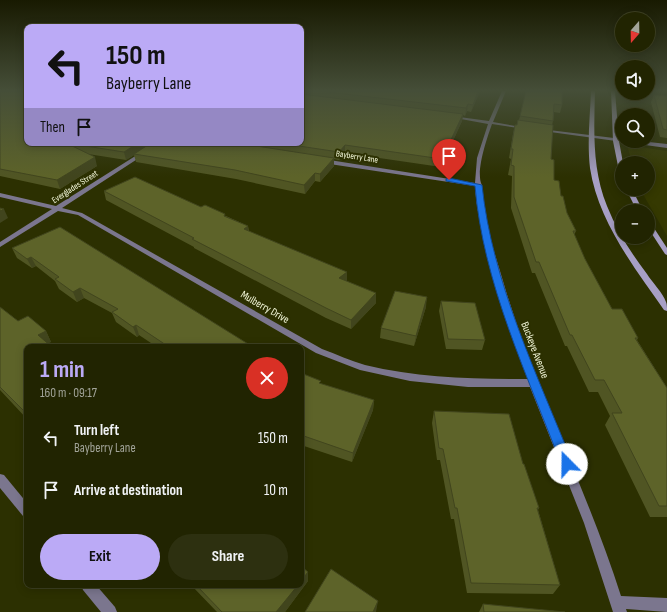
<!DOCTYPE html>
<meta charset="utf-8">
<style>
body{margin:0;font-family:"Sofia Sans Condensed",sans-serif;background:#2d3010;color:#f1f3f6;height:100vh;display:flex;flex-direction:column;font-size:15px;white-space:nowrap}
*{box-sizing:border-box;margin:0}
p{font-size:13px;color:#a2a499}
.icon{flex:none;width:22px;height:22px;fill:none;stroke:currentColor;stroke-width:2;stroke-linecap:round;stroke-linejoin:round}
.map{position:relative;flex:1;overflow:hidden}
.sheet{position:absolute;left:24px;top:344px;width:280px;height:244px;display:flex;flex-direction:column;background:#212401;border-radius:8px;box-shadow:0 2px 10px #0003,0 0 0 1px #3e4123}
.sheet>*{flex:none}
.guide{position:absolute;left:24px;top:24px;width:280px;height:122px;border-radius:8px;box-shadow:0 2px 10px #0003,0 0 0 1px #3e4123;background:#bbaaf6;color:#111;overflow:hidden}
.needle{width:26px;rotate:200deg}
.buttons{position:absolute;left:615px;top:12px;display:grid;gap:8px}
.buttons a{display:grid;place-items:center;width:40px;height:40px;border-radius:50%;background:#212401;box-shadow:0 2px 10px #0003,0 0 0 1px #3e4123;font-size:20px}
.pin{position:absolute;display:grid;place-items:center;width:34px;height:34px;color:#fff;margin:-41px -17px;border-radius:50% 50% 50% 0;rotate:-45deg;box-shadow:0 0 4px #0007}
.pin .icon{rotate:45deg}
.me{position:absolute;width:44px;margin:-22px;rotate:338deg;stroke-linejoin:round;filter:drop-shadow(0 0 3px #0008)}
.turn{display:flex;align-items:center;gap:14px;height:84px;padding:0 16px;font-size:18px}
.turn .icon{width:52px;height:52px;stroke-width:2.5}
.turn b{display:block;font-size:28px;line-height:34px}
.then{display:flex;align-items:center;height:38px;padding:0 16px;background:#0003;gap:8px;font-size:15px}
.round{display:grid;place-items:center;flex:none;width:42px;height:42px;border-radius:21px;background:#2d3010}
.headline{display:flex;align-items:center;justify-content:space-between;height:68px;padding:0 16px}
h1{font-size:24px;font-weight:700;line-height:30px;color:#bbaaf6}
.primary-button{display:flex;gap:8px;margin-top:auto;padding:8px 16px}
.primary-button a{flex:1;height:46px;border-radius:24px;background:#bbaaf6;color:#111;font-size:16px;font-weight:700;line-height:46px;text-align:center}
.primary-button a+a{background:#2d3010;color:#f1f3f6}
ul{padding:0;list-style:none}
li{display:flex;align-items:center;gap:12px;height:52px;padding:0 16px}
li div{flex:1}
li b{display:block;font-size:15px}
li em{font-style:normal}
.map>svg:first-child{display:block}
</style>
<div class="map">
<svg width="667" height="612" viewBox="0 0 667 612">
<rect width="100%" height="100%" fill="#2c3001"/>
<path fill="#353901" d="M627,145L667,151V236L640,189H648V163H632Z"/>
<g fill="none" stroke-linecap="round" stroke-linejoin="round">
<g fill="#7b768e" fill-rule="evenodd">
<path d="M502,91H506L493,122L527,128L525,129L492,124C487,138 475,173 482,185L481,186C482,218 494,250 503,281C534,388 587,489 621,596L667,598V612L626,609L627,612H613L584,523L530,387H468L410,381L360,370L316,353L78,215L58,211L0,247V242L52,209L0,197V193L56,206L156,143H162L62,208L82,213L322,349C336,354 351,361 365,365C419,378 473,379 528,379C512,336 497,292 486,247C481,227 476,207 475,186L323,163L320,161L323,159L475,183L477,158L488,124L450,117L452,116L489,121Z"/>
<path d="M541,129L622,139V141H640L667,144V148L543,131L541,130Z"/>
<path d="M0,474L4,475L27,503V518L23,516L0,488Z"/>
<path d="M81,585H96L115,607L117,612H101L83,590Z"/>
</g>
<g fill="#a79fc5" fill-rule="evenodd">
<path d="M591,91H595C594,131 592,169 607,206C617,231 631,253 647,274C652,282 663,293 666,302C667,304 667,308 667,311L664,310C634,267 598,221 590,168C587,142 590,116 591,91Z"/>
<path d="M611,91H615L619,141L623,163H622V173L619,171L613,141Z"/>
<path d="M626,189H632L643,211H637Z"/>
<path d="M648,221L650,222L667,248V255L665,254L648,228Z"/>
</g>
</g>
<g fill="#505523">
<path d="M0,91L27,143H301V91H480L471,112L467,111L465,116L463,115L462,121L441,167L345,153L339,160L334,159V166L320,182L315,181L305,194L236,179L136,162L134,155L126,160L88,154L97,166L60,189L0,176Z"/>
<path d="M525,91H562V105L560,113L554,112L553,121L552,125L551,159L554,180L567,213L576,231L574,235L585,259L612,309L638,338L637,340L667,388V517H650L605,425L610,416L598,392H589L567,346H565L535,273H532L511,208L512,176L508,175L511,159L509,158L513,134L515,125H517L519,120L525,98Z"/>
<path d="M654,95L667,96V138L660,137L651,102Z"/>
<path d="M104,191L201,207L226,216L248,226L249,231L347,281L376,303L351,329L326,318L194,248V247L106,200Z"/>
<path d="M12,248L253,347H157L139,335L137,337L116,322L112,313L84,298L77,302L59,289L55,281L36,266L32,268L17,258Z"/>
<path d="M441,301L485,340L482,350L446,349L439,311Z"/>
<path d="M0,307L18,321L46,331L51,342L27,347V419L0,390Z"/>
<path d="M426,307L414,346L380,338L381,328Z"/>
<path d="M301,373L321,384L374,400L373,410L352,462L301,445Z"/>
<path d="M434,411L523,464L539,508L538,510L560,585L553,594L467,593L454,519H451L440,460H437L432,423Z"/>
<path d="M308,572V581L285,612H217L191,585H301Z"/>
<path d="M483,604L565,612H479Z"/>
</g>
<g fill="#41451d">
<path d="M478,91H480L471,112L473,105Z"/>
<path d="M468,104L467,111L465,116L466,108Z"/>
<path d="M463,114L462,121L441,167L442,159Z"/>
<path d="M138,143H153L134,154V155L126,160L124,152Z"/>
<path d="M345,145V153L339,160V152Z"/>
<path d="M95,157L97,166L60,189L57,180Z"/>
<path d="M334,158V166L320,182V174Z"/>
<path d="M315,173V181L305,194L304,185Z"/>
<path d="M4,209L8,218L0,223V211Z"/>
<path d="M248,226L249,236L244,229Z"/>
<path d="M31,257L36,266L32,268L27,259Z"/>
<path d="M347,272V281L339,278Z"/>
<path d="M80,288L84,298L77,302L73,292Z"/>
<path d="M376,293V303L351,329V320Z"/>
<path d="M427,297L426,307L414,346L416,336Z"/>
<path d="M136,325L139,335L137,337L133,327Z"/>
<path d="M46,331L51,342L44,346L38,335Z"/>
<path d="M374,400L373,410L352,462L353,453Z"/>
<path d="M308,572V581L285,612H276L298,585H301V581Z"/>
<path d="M378,601L376,612H373Z"/>
</g>
<g fill="#5d6329" stroke="#41451d">
<path d="M0,91H27V143H138L124,152L66,143L95,157L57,180L0,169Z"/>
<path d="M319,91H478L473,105L468,104L466,108Z"/>
<path d="M526,91H562V105L554,104L553,121L520,116Z"/>
<path d="M301,94L463,114L442,159L345,145L339,152L279,143H301Z"/>
<path d="M654,95L667,96V130L663,129Z"/>
<path d="M518,120L553,125L551,159L554,160V180L559,181L561,196H563L567,213L576,231H573L585,259L612,309H622L638,338H635L667,388V506H659L612,413H622L604,380H595L572,335H570L539,262H536L514,197V166L511,165L513,149H511L515,125H517Z"/>
<path d="M151,143H237L334,158L320,174L315,173L304,185L235,170L134,154Z"/>
<path d="M135,177L201,207L205,205L225,214L224,216L248,226L244,229L347,272L339,278L376,293L351,320L326,308L192,239L194,238L104,191Z"/>
<path d="M0,208L4,209L0,211Z"/>
<path d="M60,227L253,347H169L136,325L133,327L112,312L118,309L80,288L73,292L55,279L59,277L31,257L27,259L12,248Z"/>
<path d="M395,291L427,297L416,336L381,328Z"/>
<path d="M441,301L475,303L485,340L448,339Z"/>
<path d="M0,307L18,321L28,316L46,331L38,335L52,347H27V414L0,387Z"/>
<path d="M301,373L321,381L319,383L374,400L353,453L301,435Z"/>
<path d="M434,411L509,414L523,464H524L539,508H537L560,585L471,583L457,508H455L443,449L439,448Z"/>
<path d="M301,566L308,572L301,581Z"/>
<path d="M331,569L378,601L373,612H305Z"/>
<path d="M196,585H298L276,612H222Z"/>
<path d="M483,604L565,612H484Z"/>
</g>
<linearGradient id="sky" x2="0" y2="1"><stop stop-color="#181a01"/><stop offset="0.51" stop-color="#454e38"/><stop offset="1" stop-color="#454e38" stop-opacity="0"/></linearGradient>
<rect width="667" height="177" fill="url(#sky)"/>
<path fill="#1a73e8" stroke="#114b97" d="M449,178L482,185C492,282 537,374 573,464L571,468L567,469L562,468L561,464C527,374 483,283 475,186L446,181V179Z"/>
<g text-anchor="middle" dominant-baseline="central" stroke-width="4" stroke-linejoin="round" paint-order="stroke">
<g font-size="9" fill="#f1f5d7" stroke="#2c3001">
<text transform="translate(357 157) rotate(9)">Bayberry Lane</text>
<text transform="translate(75 187) rotate(-33)">Everglades Street</text>
</g>
<g font-size="11" fill="#f1f5d7" stroke="#2c3001">
<text transform="translate(265 307) rotate(30)">Mulberry Drive</text>
<text transform="translate(535 350) rotate(69)">Buckeye Avenue</text>
</g>
</g>
</svg>
<div class="buttons">
<a><svg class="needle" viewBox="-14 -14 28 28"><path d="M0-13l5 13h-10z" fill="#e53935"/><path d="M0 13l5-13h-10z" fill="#a2a499"/></svg></a>
<a><svg class="icon" aria-label="sound" viewBox="0 0 24 24"><path d="M4 9h4l5-4v14l-5-4H4zM17 9q2 3 0 6"/></svg></a>
<a><svg class="icon" aria-label="search" viewBox="0 0 24 24"><circle cx="10" cy="10" r="6"/><path d="M15 15l6 6"/></svg></a>
<a>+</a>
<a>−</a>
</div>
<div class="pin" style="left:449px;top:180px;background:#d93025"><svg class="icon" aria-label="arrive" viewBox="0 0 24 24"><path d="M6 21V4h12l-3 4 3 4H6"/></svg></div>
<svg class="me" style="left:567px;top:464px" viewBox="-20 -20 40 40"><circle r="19" fill="#fff"/><path d="M0-13L10 11 0 6-10 11z" fill="#1a73e8"/></svg>
<div class="guide">
<div class="turn"><svg class="icon" aria-label="left" viewBox="0 0 24 24"><path d="M17 20v-9H6M10 6l-5 5 5 5"/></svg><div><b>150 m</b>Bayberry Lane</div></div>
<div class="then">Then<svg class="icon" aria-label="arrive" viewBox="0 0 24 24"><path d="M6 21V4h12l-3 4 3 4H6"/></svg></div>
</div>
<section class="sheet">
<div class="headline"><div><h1>1 min</h1><p>160 m · 09:17</p></div><a class="round" style="background:#d93025;color:#fff"><svg class="icon" aria-label="close" viewBox="0 0 24 24"><path d="M6 6l12 12M18 6L6 18"/></svg></a></div>
<ul>
<li><svg class="icon" aria-label="left" viewBox="0 0 24 24"><path d="M17 20v-9H6M10 6l-5 5 5 5"/></svg><div><b>Turn left</b><p>Bayberry Lane</p></div><em>150 m</em></li>
<li><svg class="icon" aria-label="arrive" viewBox="0 0 24 24"><path d="M6 21V4h12l-3 4 3 4H6"/></svg><div><b>Arrive at destination</b></div><em>10 m</em></li>
</ul>
<div class="primary-button"><a>Exit</a><a>Share</a></div>
</section>
</div>
